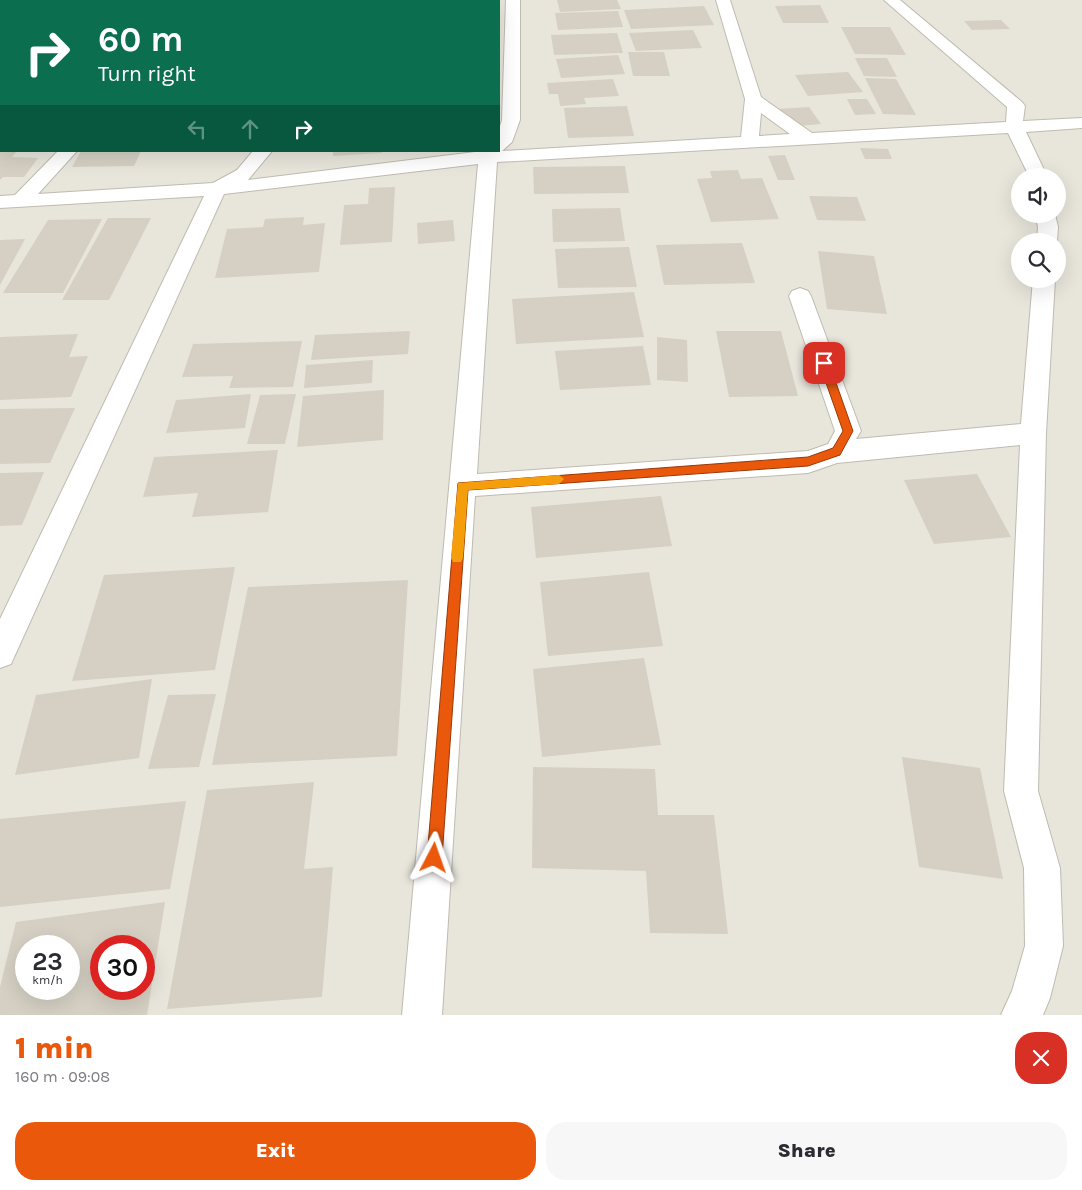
<!DOCTYPE html>
<meta charset="utf-8">
<style>
body{margin:0;font-family:Karla,sans-serif;background:#f7f7f7;color:#2b2b33;height:100vh;display:flex;flex-direction:column;font-size:19px;white-space:nowrap}
*{box-sizing:border-box;margin:0}
p{font-size:16px;color:#7c7c81}
.icon{flex:none;width:28px;height:28px;fill:none;stroke:currentColor;stroke-width:2;stroke-linecap:round;stroke-linejoin:round}
.map{position:relative;height:1015px;overflow:hidden}
.sheet{display:flex;flex-direction:column;background:#fff;flex:1}
.sheet>*{flex:none}
.guide{position:absolute;left:0px;top:0px;width:500px;height:152px;box-shadow:0 5px 20px #0002;background:#0b6e4f;color:#fff;overflow:hidden}
.buttons{position:absolute;left:1011px;top:168px;display:grid;gap:10px}
.buttons a{display:grid;place-items:center;width:55px;height:55px;border-radius:50%;background:#fff;box-shadow:0 5px 20px #0002;font-size:25px}
.speed{position:absolute;left:15px;top:935px;display:flex;gap:10px;font-size:25px;font-weight:700;text-align:center}
.speed>*{display:grid;place-content:center;width:65px;height:65px;border-radius:50%;background:#fff;box-shadow:0 5px 20px #0002;line-height:1}
.speed small{font-size:12px;font-weight:400}
.speed .limit{border:8px solid #d22;background:#fff;color:#111}
.pin{position:absolute;display:grid;place-items:center;width:42px;height:42px;color:#fff;margin:-21px;border-radius:10px;box-shadow:0 2px 8px #0006}
.me{position:absolute;width:55px;margin:-28px;rotate:4deg;stroke-linejoin:round;filter:drop-shadow(0 0 4px #0008)}
.turn{display:flex;align-items:center;gap:18px;height:105px;padding:0 15px;font-size:22px}
.turn .icon{width:65px;height:65px;stroke-width:2.5}
.turn b{display:block;font-size:35px;line-height:42px}
.lanes{display:flex;align-items:center;height:48px;padding:0 15px;background:#0003;justify-content:center;gap:25px;direction:ltr}
.lanes .off{opacity:.35}
.round{display:grid;place-items:center;flex:none;width:52px;height:52px;border-radius:20px;background:#f7f7f7}
.headline{display:flex;align-items:center;justify-content:space-between;height:85px;padding:0 15px}
h1{font-size:30px;font-weight:800;line-height:38px;color:#ea580c}
.primary-button{display:flex;gap:10px;margin-top:auto;padding:10px 15px}
.primary-button a{flex:1;height:58px;border-radius:20px;background:#ea580c;color:#fff;font-size:20px;font-weight:800;line-height:58px;text-align:center}
.primary-button a+a{background:#f7f7f7;color:#2b2b33}
.map>svg:first-child{display:block}
</style>
<div class="map">
<svg width="1082" height="1015" viewBox="0 0 1082 1015">
<rect width="100%" height="100%" fill="#f5f3ec"/>
<path fill="#e8e5db" fill-rule="evenodd" d="M0,0H1082V1015H0ZM1,1H499V151H1ZM1020,176H1058V214H1020ZM1020,241H1058V279H1020ZM26,946H69V989H26ZM101,946H144V989H101Z"/>
<g fill="#d5d0c3" fill-rule="evenodd">
<path d="M557,0H617L621,9L560,12Z"/>
<path d="M820,5L829,23H783L775,6Z"/>
<path d="M704,6L714,25L631,29L624,10Z"/>
<path d="M618,11L623,27L558,30L555,13Z"/>
<path d="M1001,20L1010,29L972,30L964,21Z"/>
<path d="M841,27H890L906,55L855,54Z"/>
<path d="M693,30L702,48L636,51L629,33Z"/>
<path d="M617,33L623,53L554,55L551,35Z"/>
<path d="M628,52H664L670,76H633Z"/>
<path d="M618,55L625,74L561,78L556,59Z"/>
<path d="M855,58H887L897,77L864,76Z"/>
<path d="M848,72L863,92L808,96L795,75Z"/>
<path d="M865,78L896,79L916,115L883,114Z"/>
<path d="M613,79L619,96L584,98L586,104L560,106L558,94H549L547,83Z"/>
<path d="M847,99H867L876,114L855,115Z"/>
<path d="M627,106L634,136L568,138L564,108Z"/>
<path d="M809,107L821,124L787,127L777,109Z"/>
<path d="M860,148L888,149L892,159H865Z"/>
<path d="M0,151H17L12,157L38,158L24,177H3L0,180Z"/>
<path d="M81,151H141L134,166L72,167Z"/>
<path d="M333,151H382V153L333,156Z"/>
<path d="M785,155L795,180H778L768,156Z"/>
<path d="M625,166L629,193L534,194L533,167Z"/>
<path d="M738,170L741,179L762,178L779,219L711,222L697,179L712,178L710,171Z"/>
<path d="M395,187L392,242L340,245L344,205L368,204L369,188Z"/>
<path d="M809,196L857,197L866,221L817,220Z"/>
<path d="M620,208L625,241L553,242L552,209Z"/>
<path d="M304,217L303,225L325,223L319,272L215,278L227,229L263,227L265,219Z"/>
<path d="M108,218H151L109,300H62Z"/>
<path d="M102,219L63,293H3L48,220Z"/>
<path d="M453,220L455,241L418,244L417,223Z"/>
<path d="M25,239L0,285V240Z"/>
<path d="M742,243L755,283L664,285L656,245Z"/>
<path d="M629,247L637,287L558,288L555,249Z"/>
<path d="M818,251L874,256L887,314L827,309Z"/>
<path d="M634,292L644,337L516,344L512,299Z"/>
<path d="M410,331L408,354L311,360L315,335Z"/>
<path d="M716,331H781L798,396L729,397Z"/>
<path d="M78,334L69,357L88,356L71,397L0,400V337Z"/>
<path d="M657,337L687,340L688,382L657,380Z"/>
<path d="M302,341L293,387L229,388L233,376L182,377L193,344Z"/>
<path d="M643,346L651,385L560,390L555,351Z"/>
<path d="M373,360L372,383L304,388L306,365Z"/>
<path d="M384,390L383,440L297,447L303,396Z"/>
<path d="M251,394L245,428L166,433L176,400Z"/>
<path d="M296,394L285,444H247L260,395Z"/>
<path d="M75,408L50,463L0,464V409Z"/>
<path d="M278,450L268,512L192,517L198,493L143,497L154,457Z"/>
<path d="M44,472L22,525L0,526V473Z"/>
<path d="M977,474L1011,537L934,544L904,480Z"/>
<path d="M661,496L672,546L536,558L531,507Z"/>
<path d="M235,567L215,670L72,681L104,575Z"/>
<path d="M649,572L663,646L548,656L540,582Z"/>
<path d="M408,580L397,756L212,765L248,587Z"/>
<path d="M644,658L661,745L542,757L533,669Z"/>
<path d="M152,679L139,758L15,775L36,695Z"/>
<path d="M216,694L199,767L148,769L168,695Z"/>
<path d="M902,757L980,768L1003,879L919,867Z"/>
<path d="M533,767L655,769L658,815H714L728,934L650,933L646,871L532,868Z"/>
<path d="M314,782L304,869L333,867L322,997L167,1009L207,790Z"/>
<path d="M186,801L170,889L0,907V819Z"/>
<path d="M165,902L147,1015H0V987L16,922ZM26,946H69V989H26ZM101,946H144V989H101Z"/>
</g>
<g fill="none" stroke-linecap="round" stroke-linejoin="round">
<defs>
<g id="street">
<rect x="151" y="0" width="14" height="1"/>
<path d="M506,0H520V120L512,142L502,151L741,137L745,99L716,0H730L761,97L812,133L1006,122L1007,107L884,0H900L1022,102L1025,106L1023,121L1082,118V128L1026,132L1047,176H1029L1008,133L497,162L477,474L808,451L828,444L835,431L789,296L792,291L800,288L808,291L811,296L861,431L856,439L1021,424L1033,279H1055L1046,433L1038,791L1060,868L1063,946L1050,998L1043,1015H1001L1012,991L1025,946L1024,868L1004,791L1020,445L837,463L808,473L475,496L442,1015H402L478,164L224,194L11,664L0,668V619L204,196L0,208V196L15,195L58,151H77L38,194L213,183L237,170L253,151H272L248,180L483,151H499V129L502,120ZM761,113L790,134L759,136Z"/>
<path d="M1035,214H1055L1058,227L1057,241H1037L1038,227Z"/>
</g>
</defs>
<use href="#street" stroke="#bfbbb0" stroke-width="2"/>
<use href="#street" fill="#fff" fill-rule="evenodd"/>
</g>
<path fill="#ea580c" stroke="#983908" d="M824,359L829,363L853,431L840,455L808,466L468,490L442,858L439,864L434,866L429,864L427,858L458,483L808,457L833,448L843,431L819,363Z"/>
<path fill="#f59e0b" d="M559,475L564,479L559,484L468,490L463,558L461,562H453L451,558L458,483Z"/>
</svg>
<div class="buttons">
<a><svg class="icon" aria-label="sound" viewBox="0 0 24 24"><path d="M4 9h4l5-4v14l-5-4H4zM17 9q2 3 0 6"/></svg></a>
<a><svg class="icon" aria-label="search" viewBox="0 0 24 24"><circle cx="10" cy="10" r="6"/><path d="M15 15l6 6"/></svg></a>
</div>
<div class="speed"><div>23<small>km/h</small></div><div class="limit">30</div></div>
<div class="pin" style="left:824px;top:363px;background:#d93025"><svg class="icon" aria-label="arrive" viewBox="0 0 24 24"><path d="M6 21V4h12l-3 4 3 4H6"/></svg></div>
<svg class="me" style="left:434px;top:858px" viewBox="-20 -20 40 40"><path d="M0-17L14 15 0 8-14 15z" fill="#ea580c" stroke="#fff" stroke-width="4"/></svg>
<div class="guide">
<div class="turn"><svg class="icon" aria-label="right" viewBox="0 0 24 24"><path d="M7 20v-9h11M14 6l5 5-5 5"/></svg><div><b>60 m</b>Turn right</div></div>
<div class="lanes"><svg class="icon off" aria-label="left" viewBox="0 0 24 24"><path d="M17 20v-9H6M10 6l-5 5 5 5"/></svg><svg class="icon off" aria-label="ahead" viewBox="0 0 24 24"><path d="M12 20V5M6 11l6-6 6 6"/></svg><svg class="icon" aria-label="right" viewBox="0 0 24 24"><path d="M7 20v-9h11M14 6l5 5-5 5"/></svg></div>
</div>
</div>
<section class="sheet">
<div class="headline"><div><h1>1 min</h1><p>160 m · 09:08</p></div><a class="round" style="background:#d93025;color:#fff"><svg class="icon" aria-label="close" viewBox="0 0 24 24"><path d="M6 6l12 12M18 6L6 18"/></svg></a></div>
<div class="primary-button"><a>Exit</a><a>Share</a></div>
</section>
